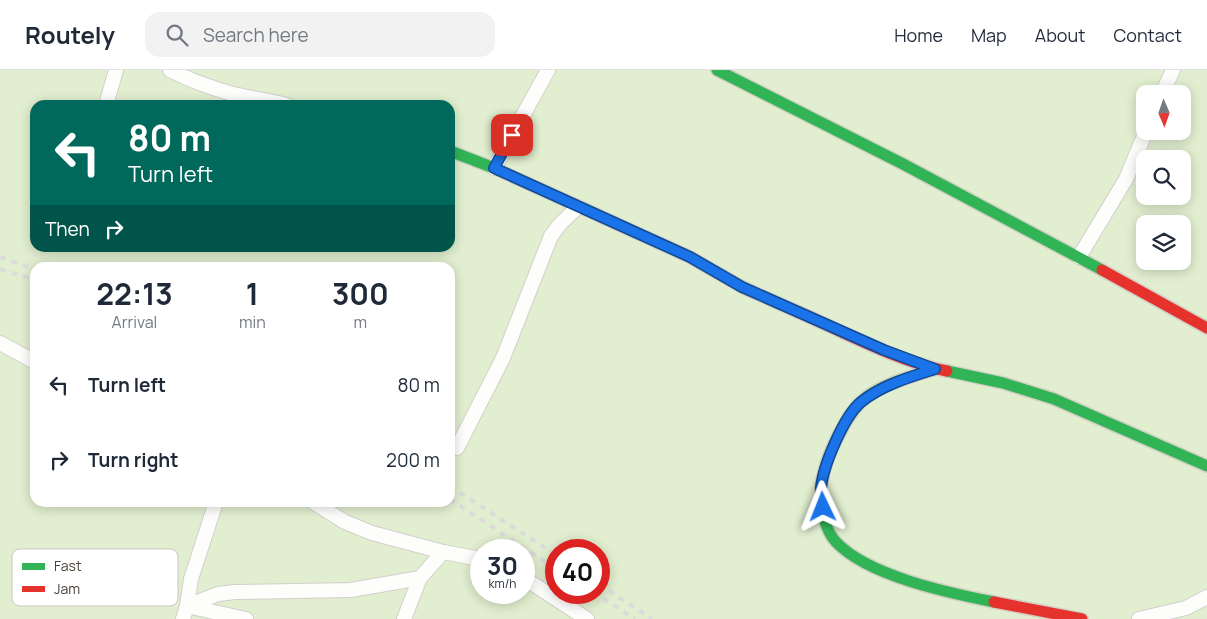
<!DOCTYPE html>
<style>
body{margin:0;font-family:Manrope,sans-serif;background:#f2f2f3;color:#1f2937;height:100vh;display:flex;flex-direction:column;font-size:19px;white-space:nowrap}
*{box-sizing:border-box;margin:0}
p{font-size:16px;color:#747a83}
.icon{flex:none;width:28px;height:28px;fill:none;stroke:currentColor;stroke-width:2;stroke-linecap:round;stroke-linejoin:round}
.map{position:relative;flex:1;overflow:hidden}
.drawer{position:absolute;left:30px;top:192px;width:425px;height:245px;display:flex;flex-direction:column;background:#fff;border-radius:15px;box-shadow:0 2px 12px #0003}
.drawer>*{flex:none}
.top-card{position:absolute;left:30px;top:30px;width:425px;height:152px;border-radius:15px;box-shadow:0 2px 12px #0003;background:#00695c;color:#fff;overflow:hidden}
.needle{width:32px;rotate:178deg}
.controls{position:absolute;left:1136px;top:15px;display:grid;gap:10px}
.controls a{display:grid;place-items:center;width:55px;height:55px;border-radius:10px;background:#fff;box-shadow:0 2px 12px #0003;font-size:25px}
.speed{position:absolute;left:470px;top:469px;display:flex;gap:10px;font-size:25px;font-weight:700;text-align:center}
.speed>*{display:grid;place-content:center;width:65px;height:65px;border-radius:50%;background:#fff;box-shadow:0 2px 12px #0003;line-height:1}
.speed small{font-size:12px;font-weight:400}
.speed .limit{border:8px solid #d22;background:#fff;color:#111}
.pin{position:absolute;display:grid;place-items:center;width:42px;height:42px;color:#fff;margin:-21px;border-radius:10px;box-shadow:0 2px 8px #0006}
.me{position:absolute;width:55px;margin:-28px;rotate:358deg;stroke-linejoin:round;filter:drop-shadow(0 0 4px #0008)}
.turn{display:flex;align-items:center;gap:18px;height:105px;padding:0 15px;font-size:22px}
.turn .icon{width:65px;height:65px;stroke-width:2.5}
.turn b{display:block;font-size:35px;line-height:42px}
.then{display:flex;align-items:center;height:48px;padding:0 15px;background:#0003;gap:10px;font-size:19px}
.eta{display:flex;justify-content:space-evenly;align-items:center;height:85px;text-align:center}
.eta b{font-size:30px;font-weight:700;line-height:35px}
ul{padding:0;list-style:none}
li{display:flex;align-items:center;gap:15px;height:75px;padding:0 15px}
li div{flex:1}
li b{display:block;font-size:19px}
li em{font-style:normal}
header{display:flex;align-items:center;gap:30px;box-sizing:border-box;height:70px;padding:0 25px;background:#fff;border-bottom:1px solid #e0e1e3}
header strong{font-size:24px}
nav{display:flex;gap:28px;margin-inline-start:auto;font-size:18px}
.search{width:350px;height:45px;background:#f2f2f3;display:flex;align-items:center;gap:12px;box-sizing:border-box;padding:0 18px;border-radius:15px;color:#747a83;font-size:19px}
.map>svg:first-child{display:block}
</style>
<header>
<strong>Routely</strong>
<div class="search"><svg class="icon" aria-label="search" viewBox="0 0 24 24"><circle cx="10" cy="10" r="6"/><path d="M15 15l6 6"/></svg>Search here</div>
<nav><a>Home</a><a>Map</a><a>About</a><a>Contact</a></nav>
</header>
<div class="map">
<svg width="1207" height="549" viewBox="0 0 1207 549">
<rect width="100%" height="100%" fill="#f4f2ee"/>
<path fill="#e1eecf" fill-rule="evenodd" d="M0,0H1207V549H0ZM1145,24H1182V61H1145ZM35,35H450V178H35ZM1145,89H1182V126H1145ZM1145,154H1182V191H1145ZM35,198H450V432H35ZM481,480H524V522H481ZM556,480H599V522H556Z"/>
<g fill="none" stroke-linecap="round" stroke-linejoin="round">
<defs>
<g id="street">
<path d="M170,0C189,10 212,18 233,24C250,28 269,30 286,35"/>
<path d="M1162,24L1173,0"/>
<path d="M106,35L116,0"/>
<path d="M494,98L548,0"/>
<path d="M1079,187L1126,109L1146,61"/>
<path d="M0,273L35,292"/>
<path d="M457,378L503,288L551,166L560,154L578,137"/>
<path d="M313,432L345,452L372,463L443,482L481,489"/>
<path d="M524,508L587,549"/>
<path d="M187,536L218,524L235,522L351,520L420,508"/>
<path d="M187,536L246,549"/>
<path d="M183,549L187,536L191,509L216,432"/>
<path d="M404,549L420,508L443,482"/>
<path d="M1139,549L1186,538L1207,527"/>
</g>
<g id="fast">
<path d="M717,0L903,94L1102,200"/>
<path d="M450,81L494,98L690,187L742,217L798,242"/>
<path d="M935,299C913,306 888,312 868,326C846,342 823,391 821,419C820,436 824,459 836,472C868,506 949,523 994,532"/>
<path d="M947,301L1003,313L1054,329L1207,396"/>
</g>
<g id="jam">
<path d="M1102,200L1207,258"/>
<path d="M798,242C844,262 899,292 947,301"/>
<path d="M994,532L1082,549"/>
</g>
</defs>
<use href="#street" stroke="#d2d0cb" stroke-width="16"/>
<use href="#fast" stroke="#d3cfc5" stroke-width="14"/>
<use href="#jam" stroke="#d3cfc5" stroke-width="14"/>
<use href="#street" stroke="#fdfdfc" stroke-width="14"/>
<use href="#fast" stroke="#30b455" stroke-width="11"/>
<use href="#jam" stroke="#e5322d" stroke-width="11"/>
<g stroke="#dbdbda" stroke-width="4" stroke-dasharray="6 6" stroke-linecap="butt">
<path d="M0,187L35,199"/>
<path d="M0,199L35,210"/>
<path d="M450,416L556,485"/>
<path d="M450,429L556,499"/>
<path d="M599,514L652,549"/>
<path d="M593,522L635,549"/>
</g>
</g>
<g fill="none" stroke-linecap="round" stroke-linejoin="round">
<defs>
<path id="route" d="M512,65L494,98L690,187L742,217L884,280L935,299C910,307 882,315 861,332C844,346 823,396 821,418C821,424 822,431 823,437"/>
</defs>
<use href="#route" stroke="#114b97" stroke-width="12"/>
<use href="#route" stroke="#1a73e8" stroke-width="9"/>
</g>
<rect x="12" y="479" width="166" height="57" rx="8" fill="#fff" stroke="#c9c7c4" stroke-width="1"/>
<rect x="22" y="493" width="23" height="7" fill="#30b455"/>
<rect x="22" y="516" width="23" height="6" fill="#e5322d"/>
<g font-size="14" fill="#4b4439">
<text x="54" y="501">Fast</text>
<text x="54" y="524">Jam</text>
</g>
</svg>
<div class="controls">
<a><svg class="needle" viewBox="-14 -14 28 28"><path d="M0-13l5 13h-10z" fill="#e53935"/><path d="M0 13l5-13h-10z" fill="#747a83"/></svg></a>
<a><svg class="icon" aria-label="search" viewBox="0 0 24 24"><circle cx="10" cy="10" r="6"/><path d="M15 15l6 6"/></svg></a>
<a><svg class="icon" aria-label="layers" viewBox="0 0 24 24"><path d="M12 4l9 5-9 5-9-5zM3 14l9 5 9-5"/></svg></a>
</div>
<div class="speed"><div>30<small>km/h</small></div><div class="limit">40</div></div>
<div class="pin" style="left:512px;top:65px;background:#d93025"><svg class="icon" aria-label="arrive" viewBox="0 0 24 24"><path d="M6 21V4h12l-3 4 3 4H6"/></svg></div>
<svg class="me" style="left:823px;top:437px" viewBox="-20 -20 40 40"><path d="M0-17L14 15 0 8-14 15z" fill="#1a73e8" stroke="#fff" stroke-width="4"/></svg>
<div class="top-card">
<div class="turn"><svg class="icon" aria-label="left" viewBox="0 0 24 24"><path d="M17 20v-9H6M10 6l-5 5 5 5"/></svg><div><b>80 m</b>Turn left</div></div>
<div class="then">Then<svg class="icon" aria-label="right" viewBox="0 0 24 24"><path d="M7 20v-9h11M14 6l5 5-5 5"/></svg></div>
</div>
<section class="drawer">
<div class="eta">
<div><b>22:13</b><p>Arrival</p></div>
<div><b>1</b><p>min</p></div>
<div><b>300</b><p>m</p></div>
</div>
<ul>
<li><svg class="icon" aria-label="left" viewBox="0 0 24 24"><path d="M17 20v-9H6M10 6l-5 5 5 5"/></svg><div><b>Turn left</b></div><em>80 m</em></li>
<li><svg class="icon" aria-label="right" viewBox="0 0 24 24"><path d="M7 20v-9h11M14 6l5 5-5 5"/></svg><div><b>Turn right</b></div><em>200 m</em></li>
</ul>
</section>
</div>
